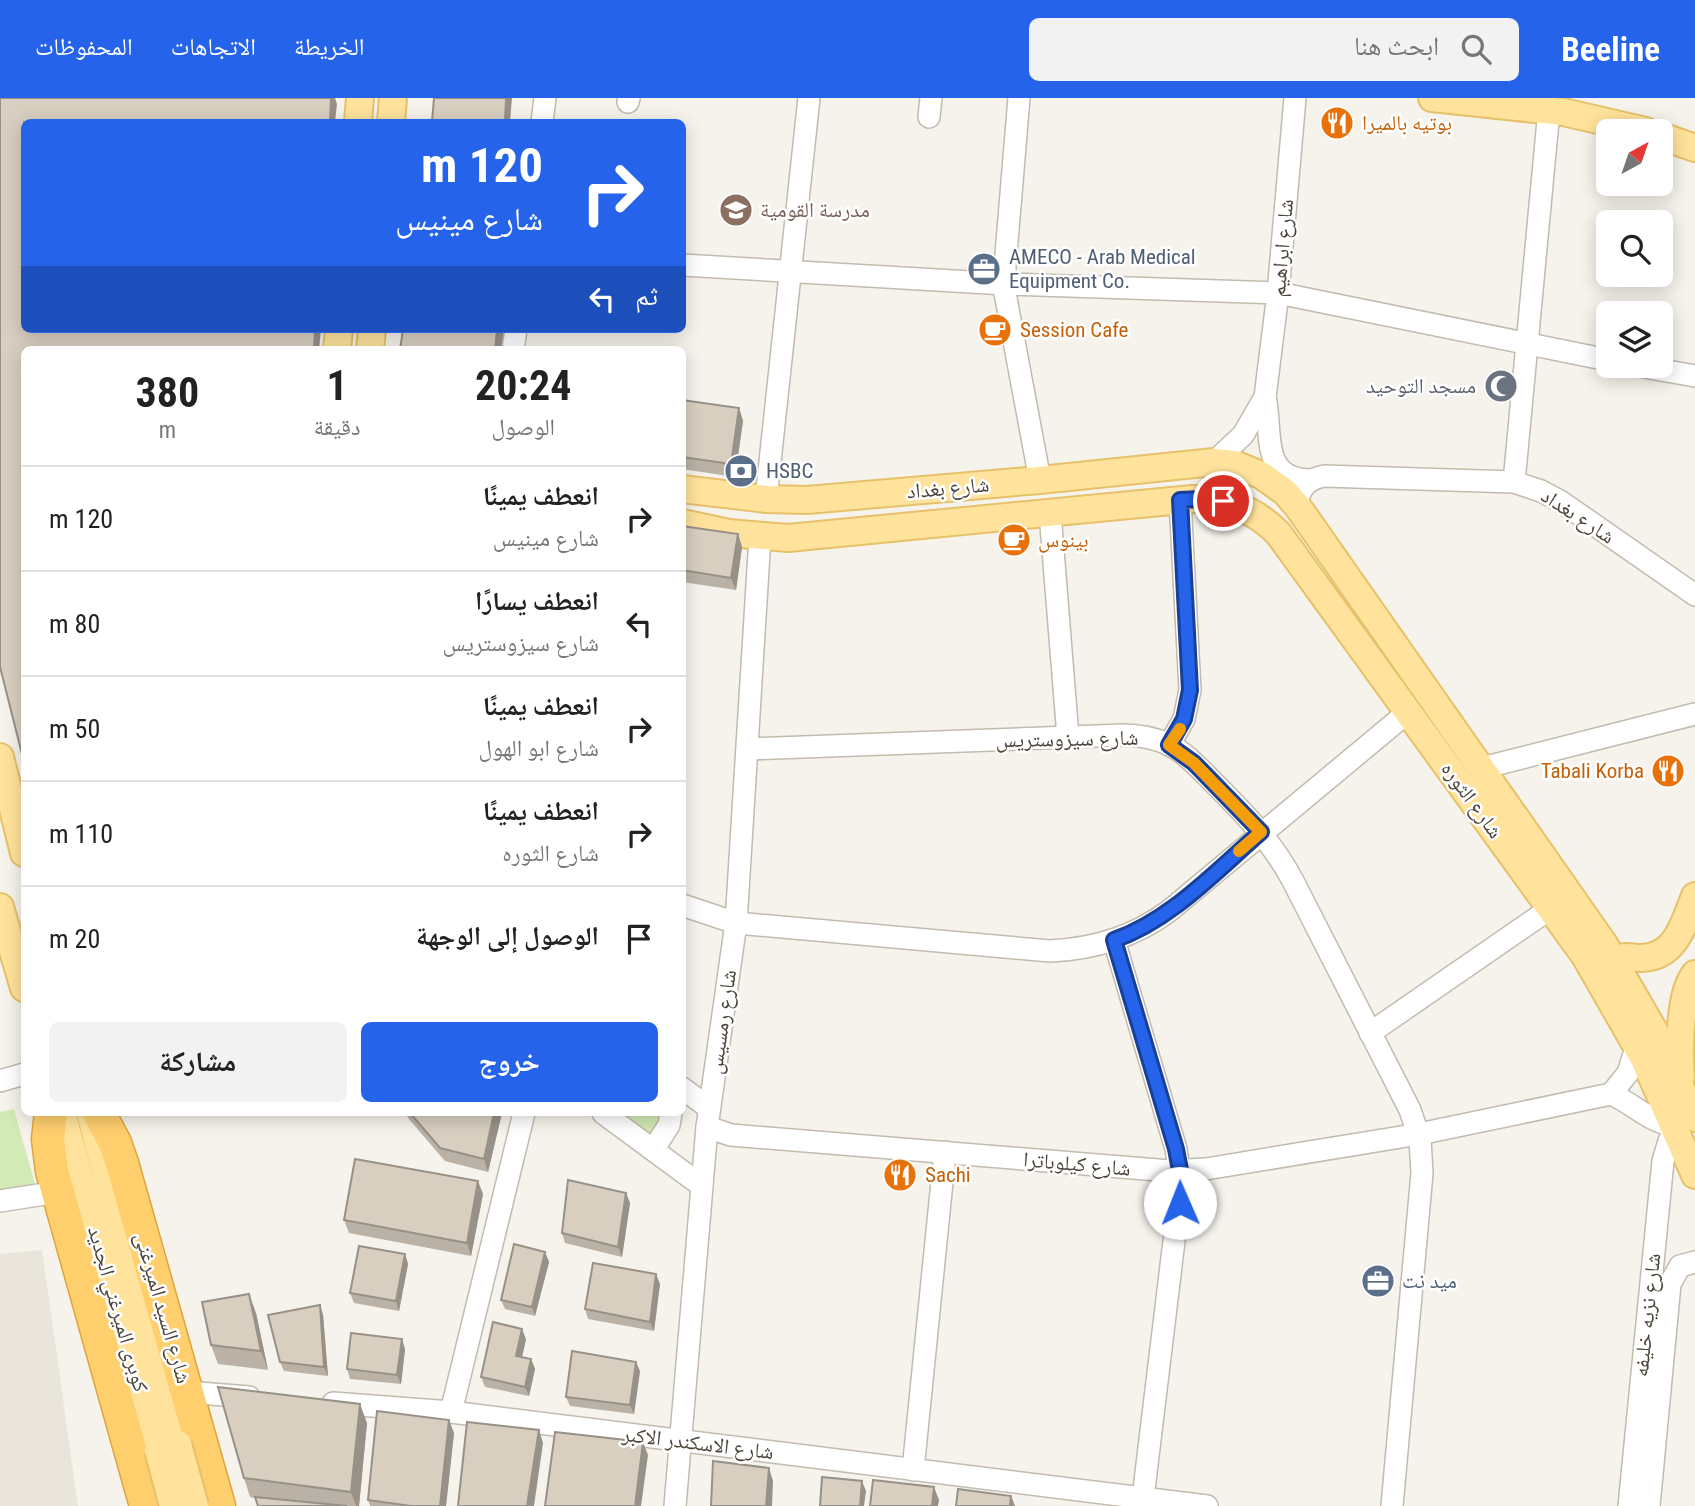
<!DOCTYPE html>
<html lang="ar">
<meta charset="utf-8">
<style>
body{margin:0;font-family:"Roboto Condensed","Noto Naskh Arabic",sans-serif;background:#f2f2f2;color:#222;direction:rtl;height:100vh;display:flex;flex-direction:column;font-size:26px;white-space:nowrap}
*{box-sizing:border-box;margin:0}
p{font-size:23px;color:#767676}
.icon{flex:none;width:38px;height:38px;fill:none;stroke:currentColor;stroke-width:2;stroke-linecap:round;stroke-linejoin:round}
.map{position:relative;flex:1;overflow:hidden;direction:ltr}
.side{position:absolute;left:21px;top:248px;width:665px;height:770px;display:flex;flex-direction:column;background:#fff;border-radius:10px;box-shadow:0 4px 18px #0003;direction:rtl}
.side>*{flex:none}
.top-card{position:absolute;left:21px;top:21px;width:665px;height:214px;border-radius:10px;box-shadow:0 4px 18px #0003;direction:rtl;background:#2563eb;color:#fff;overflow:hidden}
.needle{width:46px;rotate:40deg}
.fabs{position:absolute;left:1596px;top:21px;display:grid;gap:14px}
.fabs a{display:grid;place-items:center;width:77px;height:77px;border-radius:10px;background:#fff;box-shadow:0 4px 18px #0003;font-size:35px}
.pin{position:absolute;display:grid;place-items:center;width:60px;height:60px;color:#fff;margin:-30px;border:4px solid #fff;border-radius:50%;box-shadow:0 2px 7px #0007}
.me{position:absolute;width:77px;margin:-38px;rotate:359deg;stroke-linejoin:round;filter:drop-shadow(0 0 5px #0008)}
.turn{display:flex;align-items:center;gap:24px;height:147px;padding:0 28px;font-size:32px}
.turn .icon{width:91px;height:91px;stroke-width:2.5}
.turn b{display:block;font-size:49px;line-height:60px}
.then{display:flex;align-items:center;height:66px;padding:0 28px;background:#0003;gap:14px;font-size:26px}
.eta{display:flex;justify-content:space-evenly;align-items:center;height:119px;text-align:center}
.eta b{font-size:42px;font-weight:700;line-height:49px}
.cta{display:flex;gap:14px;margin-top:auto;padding:14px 28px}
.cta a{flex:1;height:80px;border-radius:10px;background:#2563eb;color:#fff;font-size:28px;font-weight:700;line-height:80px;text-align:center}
.cta a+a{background:#f2f2f2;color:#222}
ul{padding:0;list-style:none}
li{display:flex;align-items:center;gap:21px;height:105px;padding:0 28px;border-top:2px solid #e0e0e0}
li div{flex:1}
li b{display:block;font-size:26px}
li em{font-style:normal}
header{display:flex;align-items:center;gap:42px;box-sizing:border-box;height:98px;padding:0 35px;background:#2563eb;color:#fff}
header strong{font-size:33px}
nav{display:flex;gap:38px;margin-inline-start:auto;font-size:24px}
.search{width:490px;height:63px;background:#f2f2f2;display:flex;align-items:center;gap:18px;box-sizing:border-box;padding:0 24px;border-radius:10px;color:#767676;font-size:26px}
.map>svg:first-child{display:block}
</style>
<header>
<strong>Beeline</strong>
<div class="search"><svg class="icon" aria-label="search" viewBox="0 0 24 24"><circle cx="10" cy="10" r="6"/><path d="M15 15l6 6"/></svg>ابحث هنا</div>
<nav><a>الخريطة</a><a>الاتجاهات</a><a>المحفوظات</a></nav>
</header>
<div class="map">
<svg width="1695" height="1408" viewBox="0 0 1695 1408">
<rect width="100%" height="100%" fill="#f6f3ec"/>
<path fill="#eae5da" d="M42,1152L78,1408H0V1156Z"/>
<g fill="#d2eab5">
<path d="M14,1011L36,1090L0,1095V1014Z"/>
<path d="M615,1015H662L663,1017L655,1034L645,1036Z"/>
</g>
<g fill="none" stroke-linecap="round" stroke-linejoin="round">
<defs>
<g id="minor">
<path d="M1019,0L1005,168V195L1040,382"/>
<path d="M628,4L629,0"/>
<path d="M929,19L931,0"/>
<path d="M542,24L545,0"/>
<path d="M682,167L1005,186L1278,195L1608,262"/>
<path d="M513,252L516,231"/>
<path d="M1638,268L1695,278"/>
<path d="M1265,299C1273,333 1259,382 1311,382"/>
<path d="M1214,364L1243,337L1265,299L1278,195L1295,0"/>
<path d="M1514,384L1549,12"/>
<path d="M766,401L809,0"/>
<path d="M1298,409C1297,392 1307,381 1324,378L1514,384L1541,393L1560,403L1695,497"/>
<path d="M1050,415L1068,639"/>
<path d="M1169,647L1184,621L1190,592L1180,402"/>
<path d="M747,651L1123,637C1139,637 1155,640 1170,647C1188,657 1201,672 1215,686C1245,716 1273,745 1293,783L1410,1012L1420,1042L1422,1075L1392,1408"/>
<path d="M1482,670L1695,616"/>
<path d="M682,807L736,825L1050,853C1094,851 1134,839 1169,813L1408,614"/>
<path d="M1114,842L1176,1051L1181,1085L1142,1408"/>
<path d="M1370,935L1551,810"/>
<path d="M0,983L24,976"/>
<path d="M682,990L709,1010"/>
<path d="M1611,996L1628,975L1637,947"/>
<path d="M603,1015L702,1088"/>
<path d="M707,1029L731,1037L1170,1073L1206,1071L1419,1036L1611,996C1633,1005 1651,1026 1675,1027"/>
<path d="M653,1052L669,1027L671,1015"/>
<path d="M0,1103L58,1094"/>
<path d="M187,1294L249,1299"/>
<path d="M333,1305L451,1314L1207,1408"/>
<path d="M451,1314L524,1015"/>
<path d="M913,1372L945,1054"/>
<path d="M675,1408L707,1029L736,825L760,439"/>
<path d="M1629,1408L1663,1063L1669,1043L1676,1029"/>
<path d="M1649,1408L1670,1186L1680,1168L1695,1164"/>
</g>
<g id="major">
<path d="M1432,0L1563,14L1646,33"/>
<path d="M358,24L360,0"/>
<path d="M391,24L393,0"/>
<path d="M1661,38L1695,50"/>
<path d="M337,252L339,231"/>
<path d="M370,252L372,231"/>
<path d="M682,391L766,401L807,402L1040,382L1214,364L1234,366L1261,377L1285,394L1298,409L1604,846L1656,936L1695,1020"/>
<path d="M682,425L729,435L788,440L1192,401C1226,400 1254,411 1278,435L1585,858L1644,961L1695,1077"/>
<path d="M0,659L24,755"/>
<path d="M0,809L24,890"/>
<path d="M1615,863C1624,856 1630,860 1641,860C1676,860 1684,825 1695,798"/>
<path d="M1681,979C1679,954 1679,895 1695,876"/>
<path d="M62,1015L158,1352"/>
<path d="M90,1015L178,1346"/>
</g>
<g id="highway">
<path d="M51,1015L48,1041L52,1073L146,1408"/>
<path d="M99,1015L115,1045L122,1065L219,1408"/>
</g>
</defs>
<use href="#minor" stroke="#c2bbae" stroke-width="24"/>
<use href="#major" stroke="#e6c16a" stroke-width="30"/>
<use href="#highway" stroke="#e0a43c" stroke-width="35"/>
<use href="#minor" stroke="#fff" stroke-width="21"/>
<use href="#major" stroke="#ffe39c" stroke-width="26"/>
<use href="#highway" stroke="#ffcf6e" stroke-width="32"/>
<defs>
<g id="major-bridge">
<path d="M178,1346L195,1408"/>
<path d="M158,1352L173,1408"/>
</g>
</defs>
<use href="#major-bridge" stroke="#e6c16a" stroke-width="30" stroke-linecap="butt"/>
<use href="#major-bridge" stroke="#ffe39c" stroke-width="26"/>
</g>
<g fill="#bab2a6">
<path d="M682,302L739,310L743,323L735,379L682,371Z"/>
<path d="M682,428L738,436L742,449L736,492L682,484Z"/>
<path d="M406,1015H502L488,1074L445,1063L408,1020Z"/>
<path d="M626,1095L630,1105L622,1159L565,1145L562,1135Z"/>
<path d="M483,1096L471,1158L349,1135L344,1122Z"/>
<path d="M545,1154L549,1164L535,1218L505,1211L501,1202Z"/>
<path d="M405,1156L408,1166L399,1213L354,1205L350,1195Z"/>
<path d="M660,1186L654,1233L588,1221L585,1211Z"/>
<path d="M320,1207L323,1217L328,1278L284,1273L280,1264Z"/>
<path d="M256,1215L268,1272L218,1266L211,1247Z"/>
<path d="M526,1241L522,1259L531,1261L535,1271L529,1298L485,1289L481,1279Z"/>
<path d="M405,1251L401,1286L350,1281L347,1271Z"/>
<path d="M640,1273L634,1316L570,1308L566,1299Z"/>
<path d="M367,1325L359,1408H258L255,1400L250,1399L244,1380Z"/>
<path d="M454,1335L446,1408H370L368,1402Z"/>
</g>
<g fill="#979187">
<path d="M331,0H335L337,6L335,24H330Z"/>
<path d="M506,0H512L510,24H505Z"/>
<path d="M315,231H321L319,252H314Z"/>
<path d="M497,231H504L501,252H495Z"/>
<path d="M739,310L743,323L735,379L731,366Z"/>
<path d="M738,436L742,449L736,492L731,480Z"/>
<path d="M494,1015H502L488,1074L484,1061Z"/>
<path d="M478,1083L483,1096L471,1158L467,1145Z"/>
<path d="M626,1095L630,1105L622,1159L618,1149Z"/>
<path d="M545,1154L549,1164L535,1218L532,1209Z"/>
<path d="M405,1156L408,1166L399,1213L396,1203Z"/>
<path d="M656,1176L660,1186L654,1233L650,1224Z"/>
<path d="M249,1196L256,1215L268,1272L261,1253Z"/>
<path d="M320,1207L323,1217L328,1278L324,1269Z"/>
<path d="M522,1231L526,1241L520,1268L516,1258Z"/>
<path d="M402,1241L405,1251L401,1286L397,1277Z"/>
<path d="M531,1261L535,1271L529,1298L525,1289Z"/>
<path d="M636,1264L640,1273L634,1316L630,1307Z"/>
<path d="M360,1306L367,1325L359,1408H356L351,1394Z"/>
<path d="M449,1322L454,1335L446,1408H440Z"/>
<path d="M539,1332L543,1345L534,1408H527Z"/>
<path d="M643,1344L648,1357L641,1408H635Z"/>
<path d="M769,1370L773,1383L772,1408H766Z"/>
<path d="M862,1383L866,1393L864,1408H860Z"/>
<path d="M934,1389L939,1402L938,1408H932Z"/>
<path d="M1011,1398L1015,1408H1010Z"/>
</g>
<g fill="#d8cfc1" stroke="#979187" stroke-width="2">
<path d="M0,0H331L330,24H24V231H315L314,252H24V664L0,569Z"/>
<path d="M434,0H506L505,24H432Z"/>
<path d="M403,231H497L495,252H400Z"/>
<path d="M682,302L739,310L731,366L682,359Z"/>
<path d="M682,428L738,436L731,480L682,472Z"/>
<path d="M410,1015H494L484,1061L440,1050Z"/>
<path d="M355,1061L478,1083L467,1145L344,1122Z"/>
<path d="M568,1082L626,1095L618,1149L562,1135Z"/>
<path d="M514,1146L545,1154L532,1209L501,1202Z"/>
<path d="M359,1148L405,1156L396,1203L350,1195Z"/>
<path d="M593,1165L656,1176L650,1224L585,1211Z"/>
<path d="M249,1196L261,1253L211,1247L202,1204Z"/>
<path d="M320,1207L324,1269L280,1264L268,1217Z"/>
<path d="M493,1224L522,1231L516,1258L531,1261L525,1289L481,1279Z"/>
<path d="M351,1235L402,1241L397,1277L347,1271Z"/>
<path d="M572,1253L636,1264L630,1307L566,1299Z"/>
<path d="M218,1289L360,1306L351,1394L244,1380Z"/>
<path d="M377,1313L449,1322L440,1408H411L368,1402Z"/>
<path d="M467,1324L539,1332L527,1408H458Z"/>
<path d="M555,1334L643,1344L635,1408H545Z"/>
<path d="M713,1363L769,1370L766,1408H711Z"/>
<path d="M822,1379L862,1383L860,1408H820Z"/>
<path d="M873,1382L934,1389L932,1408H870Z"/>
<path d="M958,1391L1011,1398L1010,1408H956Z"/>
<path d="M255,1399L347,1408H258Z"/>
</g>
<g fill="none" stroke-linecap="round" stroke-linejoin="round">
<defs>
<path id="route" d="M1180,1105V1072L1176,1051L1114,842C1171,822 1216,773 1261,734L1194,665L1169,647L1184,621L1190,592L1180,402L1201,401L1223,403"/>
</defs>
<use href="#route" stroke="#184099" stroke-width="18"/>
<use href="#route" stroke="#2563eb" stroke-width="12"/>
<path stroke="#f59e0b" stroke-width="12" d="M1180,631L1169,647L1194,665L1261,734L1239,753"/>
</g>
<defs>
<symbol id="restaurant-disc" viewBox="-11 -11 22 22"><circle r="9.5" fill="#e8710a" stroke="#fff"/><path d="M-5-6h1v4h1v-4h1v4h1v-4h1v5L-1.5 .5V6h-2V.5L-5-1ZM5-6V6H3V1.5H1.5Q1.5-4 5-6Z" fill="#fff"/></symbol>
<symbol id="school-disc" viewBox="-11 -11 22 22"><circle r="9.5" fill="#8d6e63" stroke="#fff"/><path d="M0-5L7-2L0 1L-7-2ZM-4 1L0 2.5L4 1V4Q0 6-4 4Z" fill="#fff"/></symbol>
<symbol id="office-disc" viewBox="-11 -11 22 22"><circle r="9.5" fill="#5c6f8a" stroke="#fff"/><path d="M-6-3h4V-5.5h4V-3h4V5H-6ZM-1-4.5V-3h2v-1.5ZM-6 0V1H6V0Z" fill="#fff"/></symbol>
<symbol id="cafe-disc" viewBox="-11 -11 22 22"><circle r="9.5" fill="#e8710a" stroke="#fff"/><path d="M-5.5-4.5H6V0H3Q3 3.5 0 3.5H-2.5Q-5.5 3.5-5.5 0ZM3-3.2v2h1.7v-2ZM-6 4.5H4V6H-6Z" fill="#fff"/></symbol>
<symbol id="mosque-disc" viewBox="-11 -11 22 22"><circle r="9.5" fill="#6b7280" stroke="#fff"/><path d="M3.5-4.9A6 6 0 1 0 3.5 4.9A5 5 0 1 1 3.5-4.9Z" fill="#fff"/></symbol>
<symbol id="bank-disc" viewBox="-11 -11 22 22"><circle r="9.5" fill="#5c6f8a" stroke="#fff"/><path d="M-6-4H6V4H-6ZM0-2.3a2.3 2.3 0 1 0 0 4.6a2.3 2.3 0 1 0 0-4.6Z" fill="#fff"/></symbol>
</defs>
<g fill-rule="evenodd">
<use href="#restaurant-disc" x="1318" y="6" width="38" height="38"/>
<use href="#school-disc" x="717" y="93" width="38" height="38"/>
<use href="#office-disc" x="965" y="152" width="38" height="38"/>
<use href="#cafe-disc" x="976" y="213" width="38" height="38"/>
<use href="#mosque-disc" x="1482" y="269" width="38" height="38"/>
<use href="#bank-disc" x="722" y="354" width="38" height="38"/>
<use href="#cafe-disc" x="995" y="423" width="38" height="38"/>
<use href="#restaurant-disc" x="1649" y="654" width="38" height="38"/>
<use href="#restaurant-disc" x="881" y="1058" width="38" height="38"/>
<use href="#office-disc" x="1359" y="1164" width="38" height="38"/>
</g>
<g text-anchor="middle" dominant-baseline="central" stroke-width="5" stroke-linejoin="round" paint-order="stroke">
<g font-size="21" fill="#c56008" stroke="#fff" text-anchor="start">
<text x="1362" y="25">بوتيه بالميرا</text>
<text x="1020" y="232">Session Cafe</text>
<text x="1038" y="442">بينوس</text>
<text x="1644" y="673" text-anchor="end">Tabali Korba</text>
<text x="925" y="1077">Sachi</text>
</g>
<g font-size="21" fill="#785e54" stroke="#fff" text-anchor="start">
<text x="760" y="112">مدرسة القومية</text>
</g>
<g font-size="21" fill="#4b4439" stroke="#fff">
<text transform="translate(1282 150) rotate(-85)">شارع ابراهيم</text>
<text transform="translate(948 390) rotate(-5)">شارع بغداد</text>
<text transform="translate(1578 418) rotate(33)">شارع بغداد</text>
<text transform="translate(1067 641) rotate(-1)">شارع سيزوستريس</text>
<text transform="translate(1472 702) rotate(54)">شارع الثوره</text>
<text transform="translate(722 924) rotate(-82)">شارع رمسيس</text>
<text transform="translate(1077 1066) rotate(5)">شارع كيلوباترا</text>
<text transform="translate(163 1210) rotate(74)">شارع السيد الميرغنى</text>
<text transform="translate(118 1211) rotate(74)">كوبرى الميرغني الجديد</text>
<text transform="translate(1647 1217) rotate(-84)">شارع نزيه خليفه</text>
<text transform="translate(698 1345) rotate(7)">شارع الاسكندر الاكبر</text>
</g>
<g font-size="21" fill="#4e5e75" stroke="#fff" text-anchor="start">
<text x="1009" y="159">AMECO - Arab Medical<tspan x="1009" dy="24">Equipment Co.</tspan></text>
<text x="766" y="373">HSBC</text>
<text x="1402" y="1183">ميد نت</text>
</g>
<g font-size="21" fill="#5b616d" stroke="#fff" text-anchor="end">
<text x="1476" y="288">مسجد التوحيد</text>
</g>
</g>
</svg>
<div class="fabs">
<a><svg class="needle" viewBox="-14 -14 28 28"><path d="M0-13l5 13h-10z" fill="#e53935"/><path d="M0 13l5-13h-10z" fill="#767676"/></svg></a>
<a><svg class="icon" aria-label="search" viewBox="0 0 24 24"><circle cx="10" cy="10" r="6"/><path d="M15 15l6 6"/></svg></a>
<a><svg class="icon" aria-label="layers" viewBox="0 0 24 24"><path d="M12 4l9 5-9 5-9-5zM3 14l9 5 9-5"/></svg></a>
</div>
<div class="pin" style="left:1223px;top:403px;background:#d93025"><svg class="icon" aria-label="arrive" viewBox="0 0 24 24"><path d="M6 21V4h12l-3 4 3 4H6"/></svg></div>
<svg class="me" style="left:1180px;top:1105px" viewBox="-20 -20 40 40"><circle r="19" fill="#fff"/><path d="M0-13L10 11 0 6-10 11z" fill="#2563eb"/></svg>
<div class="top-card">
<div class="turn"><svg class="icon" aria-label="right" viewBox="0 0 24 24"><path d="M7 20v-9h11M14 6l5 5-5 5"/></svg><div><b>120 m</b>شارع مينيس</div></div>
<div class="then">ثم<svg class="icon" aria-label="left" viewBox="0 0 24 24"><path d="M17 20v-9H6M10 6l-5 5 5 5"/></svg></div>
</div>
<section class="side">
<div class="eta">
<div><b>20:24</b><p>الوصول</p></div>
<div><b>1</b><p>دقيقة</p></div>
<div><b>380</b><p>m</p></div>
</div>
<ul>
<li><svg class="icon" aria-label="right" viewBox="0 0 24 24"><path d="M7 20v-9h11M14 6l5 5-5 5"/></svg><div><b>انعطف يمينًا</b><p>شارع مينيس</p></div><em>120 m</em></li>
<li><svg class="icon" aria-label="left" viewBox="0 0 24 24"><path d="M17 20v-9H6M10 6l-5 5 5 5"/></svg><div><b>انعطف يسارًا</b><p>شارع سيزوستريس</p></div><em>80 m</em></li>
<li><svg class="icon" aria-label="right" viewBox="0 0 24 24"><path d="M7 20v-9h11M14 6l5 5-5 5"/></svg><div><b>انعطف يمينًا</b><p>شارع ابو الهول</p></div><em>50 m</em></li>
<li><svg class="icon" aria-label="right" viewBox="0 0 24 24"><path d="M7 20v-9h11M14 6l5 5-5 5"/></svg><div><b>انعطف يمينًا</b><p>شارع الثوره</p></div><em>110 m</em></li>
<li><svg class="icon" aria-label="arrive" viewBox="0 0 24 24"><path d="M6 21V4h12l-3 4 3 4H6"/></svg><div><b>الوصول إلى الوجهة</b></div><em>20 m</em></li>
</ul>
<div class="cta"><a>خروج</a><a>مشاركة</a></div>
</section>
</div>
